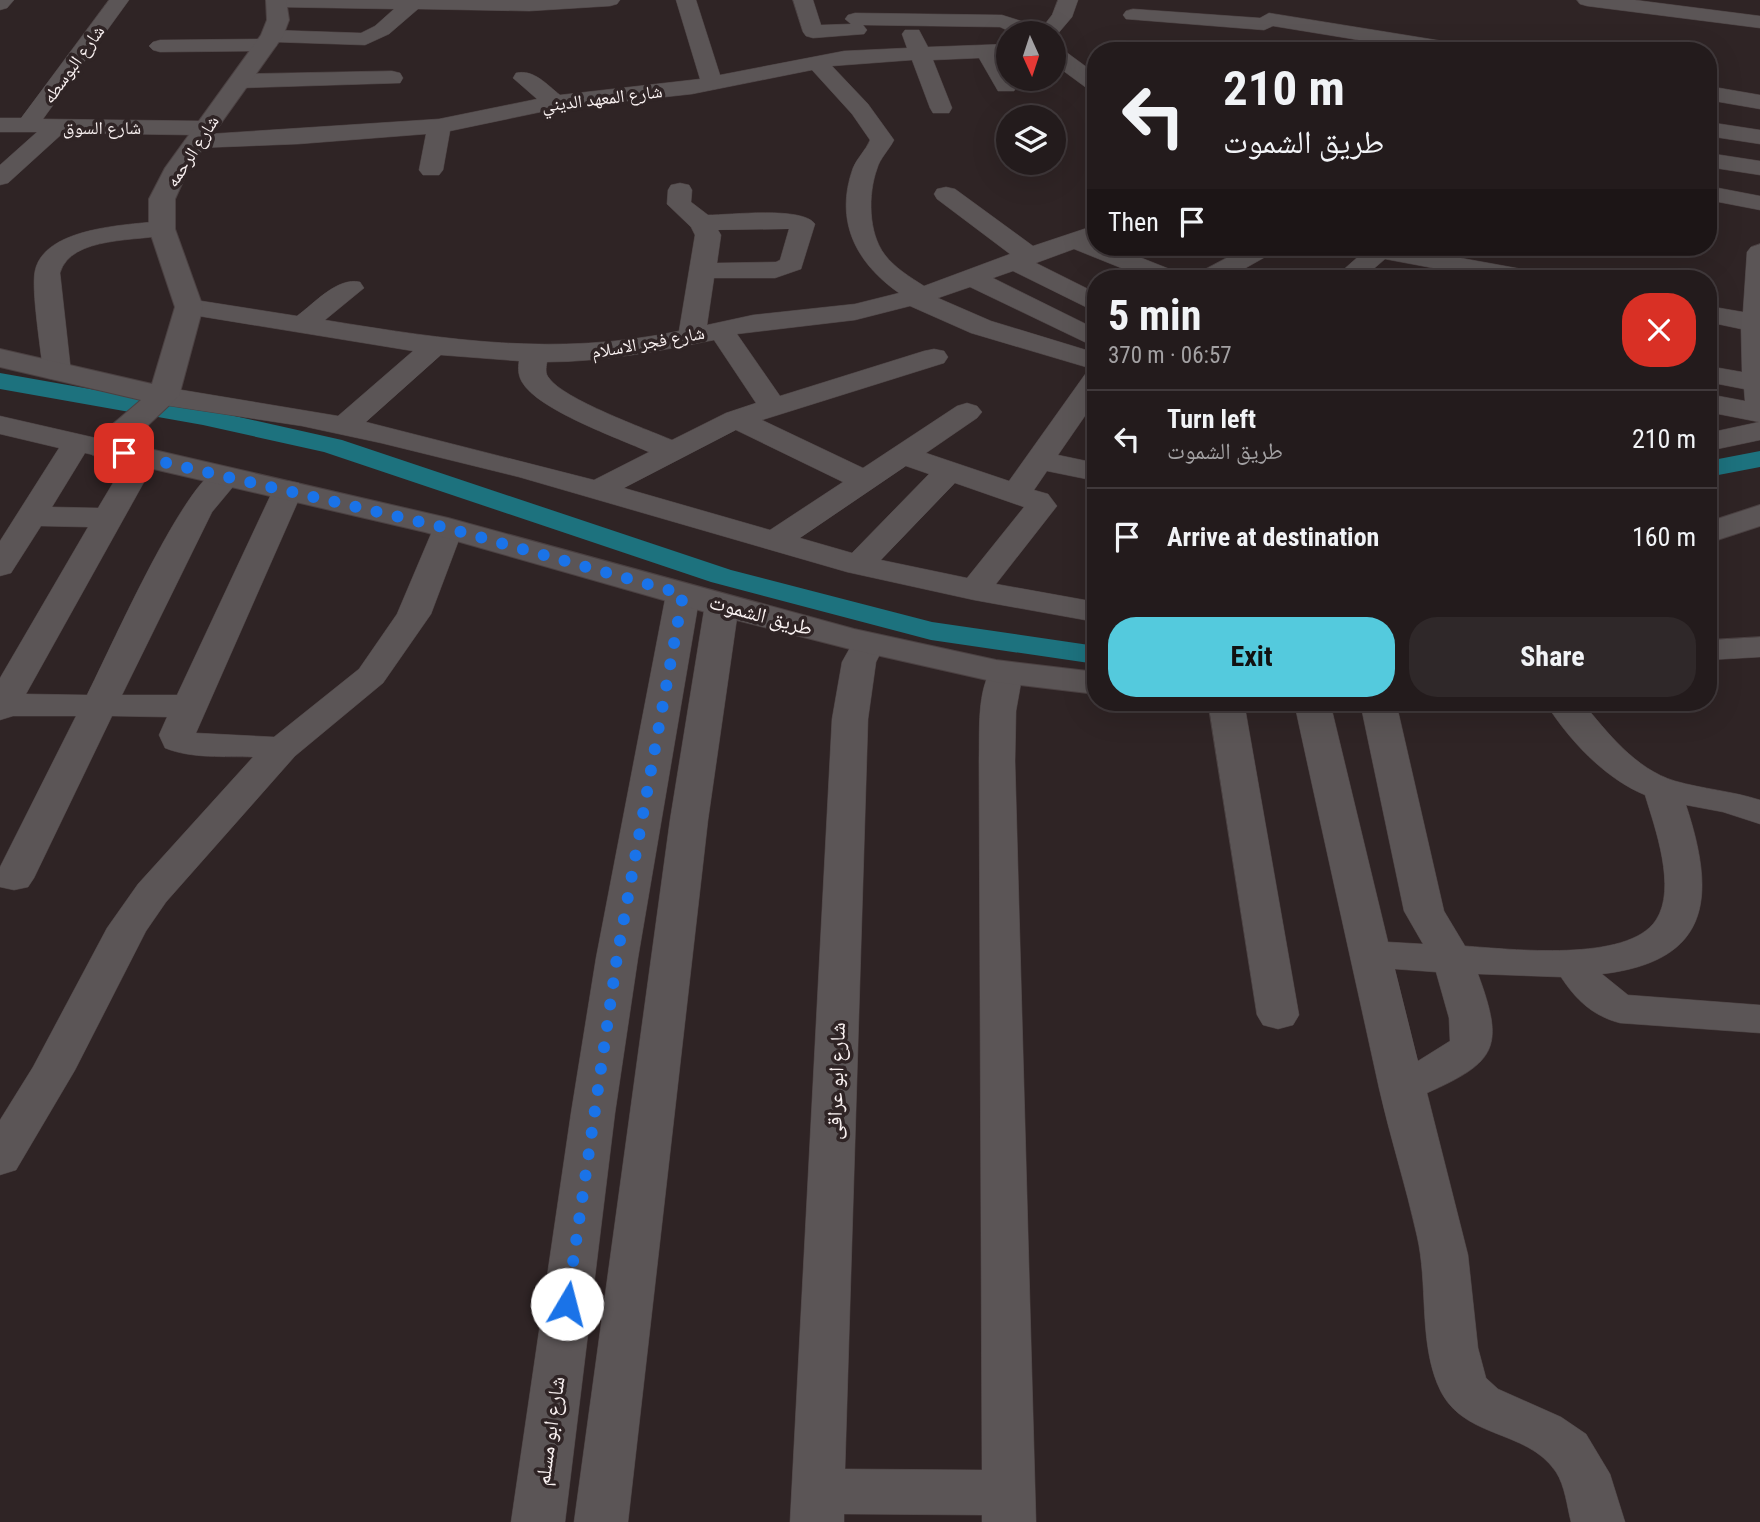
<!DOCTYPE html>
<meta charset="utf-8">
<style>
body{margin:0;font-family:"Roboto Condensed","Noto Naskh Arabic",sans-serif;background:#2f2829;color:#f1f3f6;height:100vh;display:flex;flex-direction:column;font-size:26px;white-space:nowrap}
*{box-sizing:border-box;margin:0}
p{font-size:23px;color:#a3a1a3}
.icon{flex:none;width:38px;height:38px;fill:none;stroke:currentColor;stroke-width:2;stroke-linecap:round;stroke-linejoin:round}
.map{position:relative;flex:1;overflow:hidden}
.panel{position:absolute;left:1087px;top:270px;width:630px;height:441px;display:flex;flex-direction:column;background:#231b1c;border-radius:28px;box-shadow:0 7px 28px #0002,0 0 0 2px #40393b}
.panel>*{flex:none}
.top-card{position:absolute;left:1087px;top:42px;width:630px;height:214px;border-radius:28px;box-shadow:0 7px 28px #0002,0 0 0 2px #40393b;background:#231b1c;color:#f1f3f6;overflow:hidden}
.needle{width:46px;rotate:177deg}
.controls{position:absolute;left:996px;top:21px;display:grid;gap:14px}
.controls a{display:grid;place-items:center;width:70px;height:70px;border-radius:50%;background:#231b1c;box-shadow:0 7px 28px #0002,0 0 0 2px #40393b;font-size:35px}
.pin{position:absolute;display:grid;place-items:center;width:60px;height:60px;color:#fff;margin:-30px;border-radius:14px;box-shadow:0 4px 10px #0006}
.me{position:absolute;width:77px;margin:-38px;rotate:8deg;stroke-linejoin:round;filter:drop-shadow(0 0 5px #0008)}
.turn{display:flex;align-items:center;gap:24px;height:147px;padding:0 21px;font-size:32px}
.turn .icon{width:91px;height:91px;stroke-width:2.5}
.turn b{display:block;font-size:49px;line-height:60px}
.then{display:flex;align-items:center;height:66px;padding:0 21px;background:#0003;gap:14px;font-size:26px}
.round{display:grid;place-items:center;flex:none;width:74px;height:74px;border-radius:28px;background:#2f2829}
.summary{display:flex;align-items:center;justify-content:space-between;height:119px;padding:0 21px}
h1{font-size:42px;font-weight:700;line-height:52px}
.primary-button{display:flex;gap:14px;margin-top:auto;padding:14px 21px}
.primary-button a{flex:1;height:80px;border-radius:28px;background:#54cadd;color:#111;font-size:28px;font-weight:700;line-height:80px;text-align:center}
.primary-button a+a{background:#2f2829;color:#f1f3f6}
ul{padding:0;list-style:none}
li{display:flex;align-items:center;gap:21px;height:98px;padding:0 21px;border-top:2px solid #40393b}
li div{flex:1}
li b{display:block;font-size:26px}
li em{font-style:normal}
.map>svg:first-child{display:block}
</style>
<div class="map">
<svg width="1760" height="1522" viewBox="0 0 1760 1522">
<rect width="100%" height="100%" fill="#2f2425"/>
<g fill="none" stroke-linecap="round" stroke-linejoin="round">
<g fill="#1d727e" fill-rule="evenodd">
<path d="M0,373L203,409L342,440L731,570L932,622L1096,646V664L931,640L711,582L324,452L203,425L0,389Z"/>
<path d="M1760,451V467L1708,477V461Z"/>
</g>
<defs>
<g id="minor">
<path d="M0,0H14L7,8L0,10Z"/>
<path d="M109,0H129L43,119L204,121L212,123L215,128L209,134L439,119L537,99L513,78L516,73C534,69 547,85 560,95L700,79L676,0H696L720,75L844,51L907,48L902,34L905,30H919L928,47L1008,44V56L999,57L1008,71V79H1013L1017,86L1014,91H998L979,58L933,60L952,108L949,113H933L930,108L912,60L832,66L868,104L894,140C889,150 880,158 877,169C868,194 868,233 885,255C895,268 910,277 924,286L1010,254L937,199L934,194L937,189L946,187L955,189L1033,246L1096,225V247H1114L1177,272L1181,278H1146L1074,249L1036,263L1096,293V312L1013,271L993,278L1096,329L1095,347L970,287L938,298L991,321L1096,353V370L971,333L910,306L855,320L737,334L780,396L924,351L934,349L944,351L948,357L944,363L762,420L863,468L957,406L967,403L977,406L982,412L977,418L926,453L1009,481L1086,373L1096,371V400L1058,455L1096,463V481L1047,471L1034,490L1048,494L1057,506L996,584L1096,602V622L974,600L847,572L519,477L381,443L302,426L164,405L154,402L150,396L154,390L164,387L338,416L413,351L180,313L176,307L180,301L189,299L297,316C315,303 337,277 360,282L364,288L325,320C448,340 555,357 679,331L695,235L691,227L667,204L668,190L671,185L680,183L689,185L692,190L691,202L708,215C730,215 803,206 815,224L801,269L775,278H714L707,325L753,315L855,304L899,293C856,263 834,221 853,168C857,158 866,150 870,140L852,114L812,70L692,94L555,109L450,131L443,170L439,175H423L419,170L426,134L298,144L196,148L188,146L184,141L193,135L63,133L8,183L0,185V165L37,132H0V118H21ZM789,229L780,260L776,262L717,263L721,235L718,230ZM714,340L756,403L726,413L672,440C646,429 563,399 549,378C545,374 546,368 547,362C603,362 659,351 714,340ZM441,355L519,361C518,369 518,375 522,382C538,410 618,438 649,452L594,480L366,422ZM736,430L843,482L770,530L624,488ZM906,466L929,474L852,553L800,538ZM955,483L1024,507L967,578L881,560Z"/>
<path d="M620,0L617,4L610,6L529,11L418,9L389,34L365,45L275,42L277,45L273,49L266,51L160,52L153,50L149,46L153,42L160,40L263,39L262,36L265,32L272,30L361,33L375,26L394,9L277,7L270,5L268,0Z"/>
<path d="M793,0H813L821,25L851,24L845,19L848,15L855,13L1002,15L1024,22L1036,33H1013L1000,27L863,25L867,30L864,34L813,38L806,36L803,32Z"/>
<path d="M1058,0H1078L1072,17L1055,37L1054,33H1038L1052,15Z"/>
<path d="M1577,0H1635L1760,16V28L1587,6L1580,4Z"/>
<path d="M1133,9L1260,18L1269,13L1467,45L1474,47L1477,51H1426L1273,26L1264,30L1126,19L1123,15L1126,11Z"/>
<path d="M1054,48L1062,49L1096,74V90L1088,89L1054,64Z"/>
<path d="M392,71L400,73L403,78L400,83L240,88L232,86L229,81L232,76L240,74Z"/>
<path d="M1708,86L1760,95V109L1708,100Z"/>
<path d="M1708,122L1760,130V144L1708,136Z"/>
<path d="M1708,153L1760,161V175L1708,167Z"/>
<path d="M1708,186L1760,196V210L1708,200Z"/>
<path d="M162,221L171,224L175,229L171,234C139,242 71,235 60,273L71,372L67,378L57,380L47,378L43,372C41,349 31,290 35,271C44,227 127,225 162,221Z"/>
<path d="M1760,244V440L1708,451V433L1759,422L1708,412V394L1745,401L1744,389L1708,382V366L1742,372L1741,329L1708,322V306L1743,312L1747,252L1751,247Z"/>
<path d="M1247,247H1278L1274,252L1228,278H1196L1200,272Z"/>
<path d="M1347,247H1400L1527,270L1536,272L1540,278H1486L1385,259L1363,278H1334L1360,255L1351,252Z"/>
<path d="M0,416L109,441L113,447L109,453L98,456L85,453L52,507L98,508L132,451L143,448L154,451L158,457L26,694L87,695C110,650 180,490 217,469C224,466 231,468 238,470L242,476L212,512L122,695H177L273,490L277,483L288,481L299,483L303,490L196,733L274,737L359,669L397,614L436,522L447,520L458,522L463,529L431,614L383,683L295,756L166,902L146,931L75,1070L16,1170L0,1175V1120L33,1067L107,928L138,884L253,757C225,756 192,759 165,748L159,735L167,717L112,716L34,878L28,887L14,890L0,887V867L76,716H13L0,720V678L88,527L41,526L11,573L0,576V541L59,448L0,434Z"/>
<path d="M683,584L695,587L700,594L638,958L615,1113L565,1522H511L571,1113L596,958L666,594L671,587Z"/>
<path d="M722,594L734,597L739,604L708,820L628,1522H574L670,820L705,604L710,597Z"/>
<path d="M868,634L880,637L885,644L876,662L868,719L845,1469L982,1470L979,761C980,731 976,690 994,665L1006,662L1018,665L1023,672L1016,711L1015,761L1036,1522H982V1515L844,1514V1522H790L832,719L842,662L856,637Z"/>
<path d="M1760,637V657L1708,660V640Z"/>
<path d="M1208,702H1244L1299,1015L1293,1025L1278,1029L1263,1025L1257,1015Z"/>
<path d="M1294,702H1330L1388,942L1423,944L1404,911L1360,702H1396L1444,911L1465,946C1510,949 1628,963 1656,920C1677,888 1655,828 1645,795C1604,778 1568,739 1545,702H1582C1607,732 1635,769 1675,781C1703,789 1732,791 1760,800V824L1723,812L1686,805C1716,896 1712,961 1602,974L1628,995L1760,1005V1033L1620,1023C1593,1016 1576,1000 1561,977L1478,974C1505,1047 1497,1062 1427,1093L1468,1255L1478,1348L1486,1378L1498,1389L1561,1417L1586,1434L1610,1474L1625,1522H1571C1567,1506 1565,1486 1556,1472C1526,1427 1459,1441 1437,1383C1419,1337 1428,1284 1417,1236C1406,1186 1390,1137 1379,1088C1351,960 1322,831 1294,702ZM1395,969L1436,972L1449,1018L1450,1041L1418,1061Z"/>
</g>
<g id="tertiary">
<path d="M266,0H286L289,20L283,36L189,168L175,199V229L203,307L179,396L128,444L448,518L854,629L996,660L1096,672V694L996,682L854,650L709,613L425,532L93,455L88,448L93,441L141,400L0,367V349L152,384L175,307L149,229V199L165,168L261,35L267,20Z"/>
<path d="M1760,505V526L1708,543V522Z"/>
</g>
</defs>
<use href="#minor" stroke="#4b4142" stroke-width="1"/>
<use href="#tertiary" stroke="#4b4142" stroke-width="2"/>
<use href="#minor" fill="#5b5556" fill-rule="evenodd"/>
<use href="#tertiary" fill="#5b5556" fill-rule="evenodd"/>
</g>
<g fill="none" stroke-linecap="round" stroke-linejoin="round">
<path stroke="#1a73e8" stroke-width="12" stroke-dasharray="0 21.6" d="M124,453L447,528L683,594L617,957L567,1304"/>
</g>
<g text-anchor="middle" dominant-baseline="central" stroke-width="7" stroke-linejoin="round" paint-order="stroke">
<g font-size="18" fill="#f9f1f1" stroke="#2f2425">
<text transform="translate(73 64) rotate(-54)">شارع البوسطه</text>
<text transform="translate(602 98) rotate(-7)">شارع المعهد الديني</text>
<text x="102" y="127">شارع السوق</text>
<text transform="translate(192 151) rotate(-57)">شارع الرحمه</text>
<text transform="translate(648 342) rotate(-10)">شارع فجر الاسلام</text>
</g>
<g font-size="21" fill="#f9f1f1" stroke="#2f2425">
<text transform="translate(761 615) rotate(15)">طريق الشموت</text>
<text transform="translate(836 1081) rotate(-88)">شارع ابو عراقى</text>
<text transform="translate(550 1431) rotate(-82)">شارع ابو مسلم</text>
</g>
</g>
</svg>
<div class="controls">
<a><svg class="needle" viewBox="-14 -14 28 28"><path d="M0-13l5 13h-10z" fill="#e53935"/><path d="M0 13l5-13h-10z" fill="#a3a1a3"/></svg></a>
<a><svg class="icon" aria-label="layers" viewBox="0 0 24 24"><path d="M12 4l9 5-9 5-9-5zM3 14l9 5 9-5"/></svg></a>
</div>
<div class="pin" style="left:124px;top:453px;background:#d93025"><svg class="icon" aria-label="arrive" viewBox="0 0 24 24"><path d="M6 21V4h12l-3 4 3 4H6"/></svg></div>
<svg class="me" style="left:567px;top:1304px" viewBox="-20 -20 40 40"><circle r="19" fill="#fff"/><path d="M0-13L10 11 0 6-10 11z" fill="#1a73e8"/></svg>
<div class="top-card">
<div class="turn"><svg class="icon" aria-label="left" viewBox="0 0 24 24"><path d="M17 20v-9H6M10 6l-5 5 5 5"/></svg><div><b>210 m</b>طريق الشموت</div></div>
<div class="then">Then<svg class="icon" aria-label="arrive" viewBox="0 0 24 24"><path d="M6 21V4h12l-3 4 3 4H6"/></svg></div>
</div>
<section class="panel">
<div class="summary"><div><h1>5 min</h1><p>370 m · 06:57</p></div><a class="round" style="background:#d93025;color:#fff"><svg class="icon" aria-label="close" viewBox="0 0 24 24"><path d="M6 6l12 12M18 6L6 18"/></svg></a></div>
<ul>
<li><svg class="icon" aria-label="left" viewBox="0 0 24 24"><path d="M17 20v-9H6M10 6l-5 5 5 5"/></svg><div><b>Turn left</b><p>طريق الشموت</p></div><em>210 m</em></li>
<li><svg class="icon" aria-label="arrive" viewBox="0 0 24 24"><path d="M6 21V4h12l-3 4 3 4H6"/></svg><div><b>Arrive at destination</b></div><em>160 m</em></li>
</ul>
<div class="primary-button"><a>Exit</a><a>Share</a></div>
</section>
</div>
